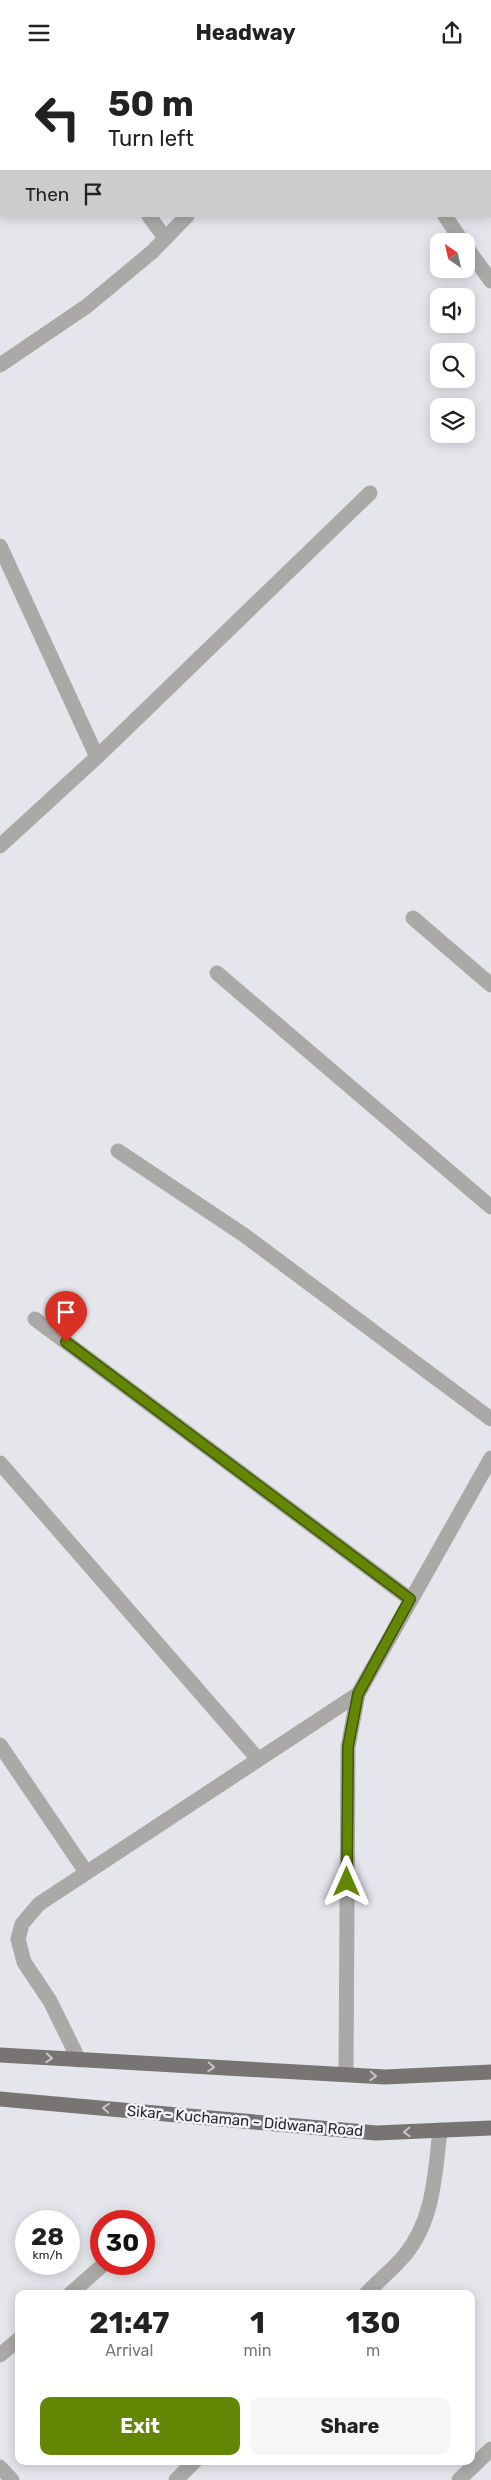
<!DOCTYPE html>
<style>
body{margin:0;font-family:Rubik,sans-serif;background:#f6f6f6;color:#222;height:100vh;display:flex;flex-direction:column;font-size:19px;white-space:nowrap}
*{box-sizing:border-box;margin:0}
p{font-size:16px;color:#767676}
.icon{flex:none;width:28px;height:28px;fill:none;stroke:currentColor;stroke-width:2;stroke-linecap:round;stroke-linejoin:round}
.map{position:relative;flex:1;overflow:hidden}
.panel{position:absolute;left:15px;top:2225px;width:460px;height:175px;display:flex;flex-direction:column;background:#fff;border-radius:10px;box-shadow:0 2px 12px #0003}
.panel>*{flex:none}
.top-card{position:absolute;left:0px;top:0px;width:491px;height:152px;box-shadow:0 2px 12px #0003;background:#fff;color:#222;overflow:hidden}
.needle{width:32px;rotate:326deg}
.fabs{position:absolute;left:430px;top:168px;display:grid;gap:10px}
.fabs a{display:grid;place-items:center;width:45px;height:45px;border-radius:10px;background:#fff;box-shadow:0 2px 12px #0003;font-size:25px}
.speed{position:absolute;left:15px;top:2145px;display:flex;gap:10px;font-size:25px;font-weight:700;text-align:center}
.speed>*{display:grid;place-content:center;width:65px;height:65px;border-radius:50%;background:#fff;box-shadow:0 2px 12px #0003;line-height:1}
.speed small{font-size:12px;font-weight:400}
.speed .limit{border:8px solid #d22;background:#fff;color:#111}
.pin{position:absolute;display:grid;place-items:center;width:42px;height:42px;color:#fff;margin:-51px -21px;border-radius:50% 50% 50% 0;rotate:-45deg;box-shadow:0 0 5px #0007}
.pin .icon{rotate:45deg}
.me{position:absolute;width:55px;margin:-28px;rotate:0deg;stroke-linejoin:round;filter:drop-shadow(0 0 4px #0008)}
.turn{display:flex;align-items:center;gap:18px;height:105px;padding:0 25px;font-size:22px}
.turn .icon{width:65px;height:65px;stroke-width:2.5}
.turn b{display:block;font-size:35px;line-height:42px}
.then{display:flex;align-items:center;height:48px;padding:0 25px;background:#0003;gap:10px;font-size:19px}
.eta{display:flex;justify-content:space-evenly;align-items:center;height:85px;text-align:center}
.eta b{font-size:30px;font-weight:700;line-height:35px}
.button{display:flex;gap:10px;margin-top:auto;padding:10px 25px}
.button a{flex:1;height:58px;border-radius:10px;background:#638604;color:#fff;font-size:20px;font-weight:700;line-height:58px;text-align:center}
.button a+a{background:#f6f6f6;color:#222}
header{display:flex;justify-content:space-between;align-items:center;height:65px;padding:0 25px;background:#fff;font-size:22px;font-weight:700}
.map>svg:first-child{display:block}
</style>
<header><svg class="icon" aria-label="menu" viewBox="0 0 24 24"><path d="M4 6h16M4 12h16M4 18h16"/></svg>Headway<svg class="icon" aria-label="share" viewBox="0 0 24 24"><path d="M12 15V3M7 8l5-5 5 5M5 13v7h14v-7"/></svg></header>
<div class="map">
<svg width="491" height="2415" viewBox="0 0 491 2415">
<rect width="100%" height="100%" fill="#e5e6ec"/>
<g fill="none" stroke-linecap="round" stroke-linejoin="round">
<g stroke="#aba8a8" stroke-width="15">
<path d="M44,0L45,1"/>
<path d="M253,0V1"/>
<path d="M337,0L338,1"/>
<path d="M483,0V1"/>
<path d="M306,1L307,0"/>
<path d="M490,24L491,28"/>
<path d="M149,151L165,173"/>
<path d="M445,151L462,176"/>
<path d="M466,182L491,216"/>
<path d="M0,300L87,241L152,187L187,151"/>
<path d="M0,481L97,692"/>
<path d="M0,781L97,692L370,428"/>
<path d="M413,853L491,920"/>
<path d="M217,908L491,1142"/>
<path d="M118,1086L244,1170L491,1354"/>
<path d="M35,1254L410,1534"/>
<path d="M0,1398L258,1694"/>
<path d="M0,1680L86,1807"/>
<path d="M79,1995L50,1936L24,1897L18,1874L22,1859L39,1839L358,1629"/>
<path d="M346,2009L348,1682L358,1629L491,1393"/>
<path d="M70,2229L104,2199"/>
<path d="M366,2229C378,2216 393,2204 404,2191C434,2156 435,2108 440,2065"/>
<path d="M0,2290L19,2274"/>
<path d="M0,2402L12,2415"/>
<path d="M176,2415L195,2396"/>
<path d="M459,2415L491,2384"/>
</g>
<g stroke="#797474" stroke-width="15">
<path d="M0,1990L385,2012L491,2007"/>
<path d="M0,2034L376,2068L491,2063"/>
</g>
</g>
<defs><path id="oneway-chevron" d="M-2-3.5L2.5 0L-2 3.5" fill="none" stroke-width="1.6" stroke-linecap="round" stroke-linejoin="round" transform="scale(1.25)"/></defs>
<g stroke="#c8c7ca">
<use href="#oneway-chevron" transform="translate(49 1993) rotate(3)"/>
<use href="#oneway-chevron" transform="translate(211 2002) rotate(3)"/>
<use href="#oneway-chevron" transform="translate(373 2011) rotate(3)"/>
<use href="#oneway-chevron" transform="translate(106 2043) rotate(-175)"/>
<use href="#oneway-chevron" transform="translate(407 2067) rotate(177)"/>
</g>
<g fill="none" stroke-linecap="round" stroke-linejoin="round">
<defs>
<path id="route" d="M66,1277L410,1534L358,1629L348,1682L347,1817"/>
</defs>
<use href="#route" stroke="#405703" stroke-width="12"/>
<use href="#route" stroke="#638604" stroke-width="9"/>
</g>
<g text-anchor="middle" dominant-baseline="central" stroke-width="5" stroke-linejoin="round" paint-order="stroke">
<g font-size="15" fill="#2a2a2d" stroke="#f2f3f9">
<text transform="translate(245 2056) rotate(5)">Sikar - Kuchaman - Didwana Road</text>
</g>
</g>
</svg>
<div class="fabs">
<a><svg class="needle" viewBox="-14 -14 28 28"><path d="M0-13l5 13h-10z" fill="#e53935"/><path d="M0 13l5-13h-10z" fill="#767676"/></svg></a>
<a><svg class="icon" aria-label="sound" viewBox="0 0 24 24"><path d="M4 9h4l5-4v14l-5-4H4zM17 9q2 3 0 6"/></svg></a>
<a><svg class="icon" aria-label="search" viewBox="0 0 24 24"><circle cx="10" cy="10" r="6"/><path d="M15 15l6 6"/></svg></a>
<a><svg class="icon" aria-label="layers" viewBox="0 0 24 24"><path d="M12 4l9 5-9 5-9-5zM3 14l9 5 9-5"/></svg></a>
</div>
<div class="speed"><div>28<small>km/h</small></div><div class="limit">30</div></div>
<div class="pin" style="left:66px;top:1277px;background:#d93025"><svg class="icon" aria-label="arrive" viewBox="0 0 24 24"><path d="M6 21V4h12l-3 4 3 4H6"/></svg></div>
<svg class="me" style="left:347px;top:1817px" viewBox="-20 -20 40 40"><path d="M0-17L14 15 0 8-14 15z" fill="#638604" stroke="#fff" stroke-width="4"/></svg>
<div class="top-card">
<div class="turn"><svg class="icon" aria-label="left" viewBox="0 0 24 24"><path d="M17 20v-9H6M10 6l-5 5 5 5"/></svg><div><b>50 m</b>Turn left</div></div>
<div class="then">Then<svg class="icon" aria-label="arrive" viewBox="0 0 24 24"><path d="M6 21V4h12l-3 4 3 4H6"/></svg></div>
</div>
<section class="panel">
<div class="eta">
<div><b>21:47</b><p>Arrival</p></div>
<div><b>1</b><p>min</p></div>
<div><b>130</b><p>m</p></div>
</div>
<div class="button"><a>Exit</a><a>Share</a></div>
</section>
</div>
